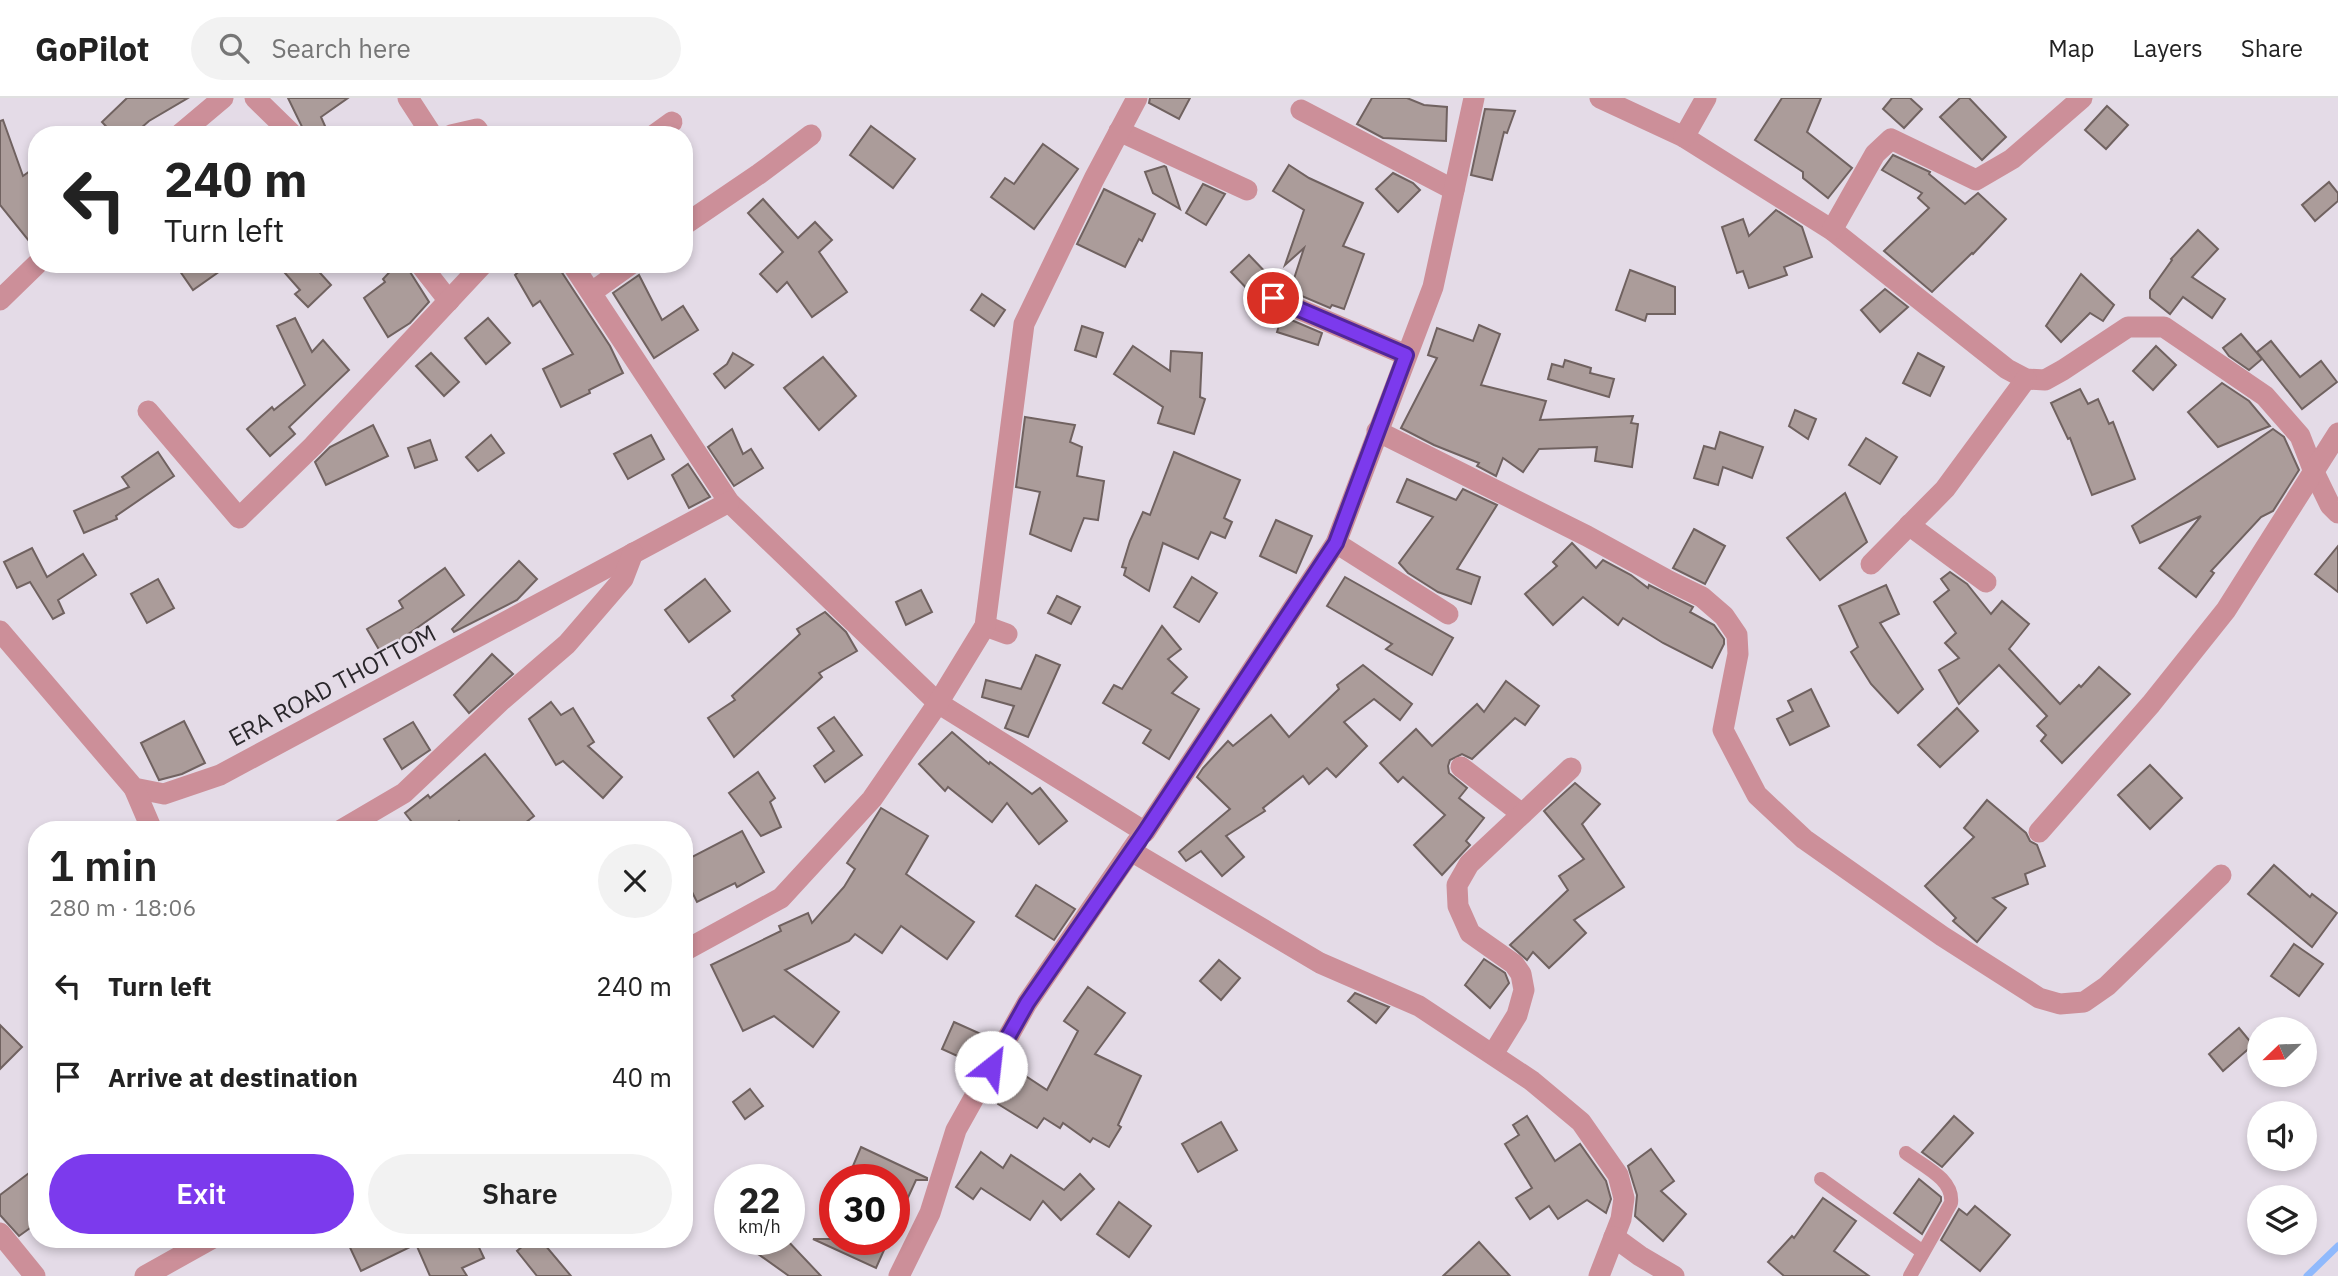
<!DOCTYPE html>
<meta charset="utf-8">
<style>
body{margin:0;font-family:"IBM Plex Sans",sans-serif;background:#f2f2f2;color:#222;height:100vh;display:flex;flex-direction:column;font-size:26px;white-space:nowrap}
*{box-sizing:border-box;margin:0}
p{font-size:23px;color:#767676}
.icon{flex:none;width:38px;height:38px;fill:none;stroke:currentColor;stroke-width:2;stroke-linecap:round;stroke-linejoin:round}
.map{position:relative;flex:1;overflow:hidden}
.sheet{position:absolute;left:28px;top:723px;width:665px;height:427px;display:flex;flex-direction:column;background:#fff;border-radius:28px;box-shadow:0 4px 10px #0003}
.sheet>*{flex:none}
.guide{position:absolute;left:28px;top:28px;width:665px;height:147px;border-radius:28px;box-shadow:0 4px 10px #0003;background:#fff;color:#222;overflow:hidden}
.needle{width:46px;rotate:247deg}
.fabs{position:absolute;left:2247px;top:919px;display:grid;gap:14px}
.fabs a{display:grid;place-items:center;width:70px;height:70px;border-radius:50%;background:#fff;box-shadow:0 4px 10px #0003;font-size:35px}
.speed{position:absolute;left:714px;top:1066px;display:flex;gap:14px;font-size:35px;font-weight:700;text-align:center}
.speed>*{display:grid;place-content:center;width:91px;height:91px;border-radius:50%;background:#fff;box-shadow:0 4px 10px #0003;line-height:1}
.speed small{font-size:18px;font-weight:400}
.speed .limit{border:10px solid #d22;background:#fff;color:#111}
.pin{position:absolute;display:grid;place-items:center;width:60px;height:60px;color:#fff;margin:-30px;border:4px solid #fff;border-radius:50%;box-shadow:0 2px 7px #0007}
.me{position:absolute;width:77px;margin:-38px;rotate:29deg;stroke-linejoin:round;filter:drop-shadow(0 0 5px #0008)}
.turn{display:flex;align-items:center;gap:24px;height:147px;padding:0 21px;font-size:32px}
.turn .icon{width:91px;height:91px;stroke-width:2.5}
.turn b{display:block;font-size:49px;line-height:60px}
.round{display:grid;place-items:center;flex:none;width:74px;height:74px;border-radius:37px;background:#f2f2f2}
.overview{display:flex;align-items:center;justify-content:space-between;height:119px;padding:0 21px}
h1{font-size:42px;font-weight:600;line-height:52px}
.action{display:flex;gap:14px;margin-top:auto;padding:14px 21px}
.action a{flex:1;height:80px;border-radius:42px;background:#7c3aed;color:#fff;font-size:28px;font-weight:600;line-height:80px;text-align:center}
.action a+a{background:#f2f2f2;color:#222}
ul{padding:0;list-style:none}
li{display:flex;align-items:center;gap:21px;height:91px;padding:0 21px}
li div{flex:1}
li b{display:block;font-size:26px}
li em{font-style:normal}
header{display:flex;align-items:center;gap:42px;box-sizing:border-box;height:98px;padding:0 35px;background:#fff;border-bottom:2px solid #e0e0e0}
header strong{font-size:33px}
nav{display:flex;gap:38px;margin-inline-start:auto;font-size:24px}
.search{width:490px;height:63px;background:#f2f2f2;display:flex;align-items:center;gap:18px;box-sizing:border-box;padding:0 24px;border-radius:38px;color:#767676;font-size:26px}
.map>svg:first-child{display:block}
</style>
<header>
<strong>GoPilot</strong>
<div class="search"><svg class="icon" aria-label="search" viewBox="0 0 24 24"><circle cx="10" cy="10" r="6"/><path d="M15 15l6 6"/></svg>Search here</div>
<nav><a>Map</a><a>Layers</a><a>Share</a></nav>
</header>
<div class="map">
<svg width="2338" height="1178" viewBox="0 0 2338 1178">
<rect width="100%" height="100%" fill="#e4dbe7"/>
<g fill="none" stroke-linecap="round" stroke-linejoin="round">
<path stroke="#8fb9fc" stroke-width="7" d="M2307,1178L2338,1148"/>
</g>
<g fill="#ab9c9a" stroke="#706260" stroke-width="2">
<path d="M127,0H188L149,23L133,37H114L102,24Z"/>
<path d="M288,0H348L321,19L329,37H306Z"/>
<path d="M1150,0H1190L1179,21L1149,5Z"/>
<path d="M1372,0H1407L1424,7L1447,9L1446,43L1383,40L1357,26Z"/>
<path d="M1782,0H1821L1807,34L1852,70L1828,100L1803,80V74L1755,42Z"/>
<path d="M1892,0H1910L1922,11L1904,30L1883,11Z"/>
<path d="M1960,0H1969L2006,39L1982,62L1940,19Z"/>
<path d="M2107,8L2128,27L2106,51L2085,32Z"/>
<path d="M1485,11L1515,13L1507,35L1504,34L1492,82L1471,77Z"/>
<path d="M3,22L23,78L37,68V153L0,107V23Z"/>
<path d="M871,28L915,61L893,90L850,57Z"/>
<path d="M1043,46L1078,71L1034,131L991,99L1005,80L1014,86Z"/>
<path d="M1893,57L1930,74L1929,76L1965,106L1978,95L2006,121L1973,156L1972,155L1932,194L1884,153L1929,110L1918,100L1922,95L1882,72Z"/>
<path d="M1289,67L1309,80L1363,105L1343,148L1364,156L1344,211L1332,207L1330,210L1290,193L1304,150L1285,167L1304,112L1273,93Z"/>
<path d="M1164,68L1166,69L1180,111L1153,95L1145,74Z"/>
<path d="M1393,75L1413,85L1420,92L1398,114L1376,91Z"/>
<path d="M2329,84L2338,95V103L2315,123L2302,107Z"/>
<path d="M1203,86L1225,96L1206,127L1186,115Z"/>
<path d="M1104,91L1155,116L1142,143L1139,141L1125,169L1077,146Z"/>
<path d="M763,101L798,140L815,124L832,142L819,154L847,194L812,219L787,184L777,194L760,176L783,154L748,115Z"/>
<path d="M1776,112L1802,129L1812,159L1784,169L1787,177L1749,190L1743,173L1737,175L1722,129L1743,121L1749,138Z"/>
<path d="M2198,132L2218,151L2192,179L2225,201L2212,220L2183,199L2170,216L2150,200V193L2172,162L2171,161Z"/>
<path d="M1249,157L1271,180L1253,197L1231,174Z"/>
<path d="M175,166H230L193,192Z"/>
<path d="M277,166H312L331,187L308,209L295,196L300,192Z"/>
<path d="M397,166H405L429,204L410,225L388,239L364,200L385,184L383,181Z"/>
<path d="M527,166H559L561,173L610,248L623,275L589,292L590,295L561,309L543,271L573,256L540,203L533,208L515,177Z"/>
<path d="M1630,172L1675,189V216H1647L1645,223L1616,212Z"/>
<path d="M2081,176L2114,207L2103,223L2090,215L2061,244L2046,228Z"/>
<path d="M639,177L662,222L683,208L698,232L654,260L613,195Z"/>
<path d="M1885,191L1908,209L1880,234L1861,212Z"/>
<path d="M982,196L1005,212L994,228L971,212Z"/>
<path d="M1282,218L1322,235L1318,247L1277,234Z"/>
<path d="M295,220L312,254L323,242L349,272L289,329L295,336L270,358L247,331L272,309L274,312L305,287L277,228Z"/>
<path d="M488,220L510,245L486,266L465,240Z"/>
<path d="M1479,227L1500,236L1481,287L1546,303L1540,322L1633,318L1631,325L1638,326L1632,369L1595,363L1597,349L1539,351L1523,374L1503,360L1496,378L1477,368L1479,365L1434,347L1401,330L1437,260L1428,257L1437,230L1473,243Z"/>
<path d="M1082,228L1103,235L1096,259L1075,252Z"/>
<path d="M2241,236L2262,261L2249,272L2229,258L2223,250Z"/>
<path d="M2271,243L2300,279L2321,263L2337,284L2302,311L2257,254Z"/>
<path d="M1133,248L1170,273L1171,253L1202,255L1200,299L1205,301L1194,336L1158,325L1163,309L1114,276Z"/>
<path d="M2156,248L2176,267L2153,292L2133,273Z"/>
<path d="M431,255L459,284L444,298L416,268Z"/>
<path d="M733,255L753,267L725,290L714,276L727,266Z"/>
<path d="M1918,255L1944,269L1930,298L1903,285Z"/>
<path d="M823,259L856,298L819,332L784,290Z"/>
<path d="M1565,262L1591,270L1590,275L1614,281L1609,299L1548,281L1552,266L1563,269Z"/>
<path d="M2222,285L2249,303L2270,328L2218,349L2188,314Z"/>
<path d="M2080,291L2088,306L2098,301L2109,326L2113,324L2135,381L2092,397L2070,340L2068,341L2051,305Z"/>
<path d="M1795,312L1816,321L1808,341L1789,328Z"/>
<path d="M1025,319L1075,327L1070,344L1082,349L1077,378L1104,383L1098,422L1084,420L1071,453L1030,436L1040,394L1016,389Z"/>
<path d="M373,327L388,358L326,387L315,364L330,349Z"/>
<path d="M732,331L743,356L751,351L763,370L734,388L708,349Z"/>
<path d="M2273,331L2284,339L2299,372L2273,413L2261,419L2211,473L2214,475L2196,499L2159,470L2201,418L2140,445L2132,428Z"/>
<path d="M1720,334L1763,349L1752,380L1723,369L1718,387L1694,380L1704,348L1715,351Z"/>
<path d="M491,337L504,355L478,373L466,359Z"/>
<path d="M651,337L664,361L628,381L614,356Z"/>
<path d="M1866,340L1897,359L1880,386L1849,367Z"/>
<path d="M430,342L437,362L415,370L408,350Z"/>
<path d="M158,354L174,378L116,418L117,421L84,435L74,413L129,389L122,379Z"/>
<path d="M1174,354L1240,382L1224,420L1232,424L1225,440L1211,434L1198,461L1163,445L1149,493L1124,477L1126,470L1122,469L1130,443L1143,414L1150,417Z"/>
<path d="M688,366L710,399L689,410L672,377Z"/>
<path d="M1407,381L1456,402L1463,391L1497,407L1457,471L1480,479L1471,506L1438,494L1408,475L1399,465L1433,419L1397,404Z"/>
<path d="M1845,395L1867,444L1820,482L1787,440Z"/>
<path d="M1276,422L1312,438L1296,475L1260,458Z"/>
<path d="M1694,431L1725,448L1705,486L1673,470Z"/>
<path d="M1572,445L1596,470L1603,462L1631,477L1648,490L1649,487L1693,509L1690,514L1714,527L1724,541V546L1712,570L1663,545L1623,520L1618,527L1583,499L1553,527L1525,496L1557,468L1553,464Z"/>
<path d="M2338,448V494L2315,476Z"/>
<path d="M32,450L47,479L83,456L96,477L58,502L64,515L53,521L30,484L17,490L4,464Z"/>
<path d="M519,463L537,481L517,502L454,534L452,531Z"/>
<path d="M445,470L464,497L381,555L367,531L403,510L399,503Z"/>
<path d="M1950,474L1967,486L1991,516L2002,503L2029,526L2009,551L2060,606L2079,587L2081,589L2099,569L2130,596L2062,665L2041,643L2046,637L2037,628L2047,618L1999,567L1959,606L1939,572L1959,560L1945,545L1956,535L1934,504L1949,492L1941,481Z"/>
<path d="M1192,479L1217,495L1199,524L1174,509Z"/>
<path d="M1345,479L1453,540L1432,577L1386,551L1392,546L1327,508Z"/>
<path d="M158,481L174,510L147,525L131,496Z"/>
<path d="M705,481L730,513L689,544L665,512Z"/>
<path d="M1886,487L1899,516L1880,525L1923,591L1898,615L1871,586L1851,554L1858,549L1839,508Z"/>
<path d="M921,492L932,514L906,527L896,504Z"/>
<path d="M1057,498L1080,509L1071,526L1048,515Z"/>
<path d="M825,514L846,534L857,553L819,575L822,579L734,659L708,620L735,602L732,598L800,536L797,531Z"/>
<path d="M1162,528L1181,551L1168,561L1187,579L1172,595L1199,611L1169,661L1143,645L1151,632L1103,605L1114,587L1122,591Z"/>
<path d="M492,556L513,576L469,615L454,597Z"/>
<path d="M1036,557L1060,567L1028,639L1005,630L1014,608L982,599L986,582L1021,591Z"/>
<path d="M1363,567L1412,606L1400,622L1374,601L1344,624L1367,648L1336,679L1327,670L1309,686L1303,678L1263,710L1265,713L1226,738L1244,759L1222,778L1201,753L1186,763L1179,754L1230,711L1197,679L1203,670L1228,643L1233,648L1271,617L1289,639L1339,591L1337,587Z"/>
<path d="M1506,583L1539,608L1525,627L1515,620L1472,661L1462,656L1450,662L1448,668L1449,675L1467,690L1459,700L1484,720L1466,743L1470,747L1442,777L1414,747L1445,717L1403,679L1398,684L1380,665L1416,631L1432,648L1477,606L1484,614Z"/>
<path d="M1811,591L1829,628L1790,647L1777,621L1793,613L1788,603Z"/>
<path d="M551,604L561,617L573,610L594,644L588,648L622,679L603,700L563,663L556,667L529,621Z"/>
<path d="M1957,610L1978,633L1940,669L1918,647Z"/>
<path d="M834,619L862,657L825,684L814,668L834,653L818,630Z"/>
<path d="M184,623L205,665L182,676L159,682L141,645Z"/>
<path d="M413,624L430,652L402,671L384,641Z"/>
<path d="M952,634L989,666L990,664L1032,696L1040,690L1067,723L1039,746L1007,705L992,724L948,689L945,693L919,666Z"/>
<path d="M485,656L534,718L516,732H466L459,723L449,732H418L405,715L428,697L430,700Z"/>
<path d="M2150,667L2182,700L2150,731L2118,697Z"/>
<path d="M758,674L775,700L770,704L781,729L761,738L729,695Z"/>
<path d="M1575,685L1600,706L1582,726L1624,789L1574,822L1586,835L1549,870L1533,854L1527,862L1510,847L1568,792L1559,778L1584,761L1544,713Z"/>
<path d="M1987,702L2026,735L2030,743L2037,747L2045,768L2025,776L2028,786L1993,800L2006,810L1977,844L1953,823L1956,820L1925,788L1974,739L1964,730Z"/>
<path d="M881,710L928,738L906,776L974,824L947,861L901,828L882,855L855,836L849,843L785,872L839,914L813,949L774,918L743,933L711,867L781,833L779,828L808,815L812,825L844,789L855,771L847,765Z"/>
<path d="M742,733L764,774L737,789L735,785L697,804L684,778V763Z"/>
<path d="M2274,767L2310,799L2312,796L2337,815L2312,849L2248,796Z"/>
<path d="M1036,787L1075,811L1054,842L1016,818Z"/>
<path d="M2294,846L2323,866L2299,898L2271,878Z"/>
<path d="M1484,861L1505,875L1509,885L1490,910L1465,887Z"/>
<path d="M1219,862L1240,880L1221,902L1200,883Z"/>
<path d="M1088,889L1125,915L1095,956L1141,978L1118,1027L1121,1029L1109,1049L1093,1040L1090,1044L1063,1025L1060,1030L1044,1020L1037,1030L998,1006V998L1015,971L1047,992L1078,933L1064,923Z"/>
<path d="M1355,895L1389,909L1376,925L1348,903Z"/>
<path d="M954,924L992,941L977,967L942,951Z"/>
<path d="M0,927L22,949L0,971Z"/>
<path d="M2239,930L2253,947L2223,973L2209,956Z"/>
<path d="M750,991L763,1008L745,1021L733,1004Z"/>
<path d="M1527,1018L1555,1063L1580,1046L1606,1083L1611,1101L1606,1115L1587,1102L1558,1121L1549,1108L1530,1121L1516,1100L1532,1090L1505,1046L1519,1037L1513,1027Z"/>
<path d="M1954,1018L1973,1035L1942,1069L1922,1054Z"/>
<path d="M1221,1024L1237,1052L1198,1074L1182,1046Z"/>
<path d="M861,1049L927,1080V1082H916L894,1130V1082H847Z"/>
<path d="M1651,1051L1674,1083L1661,1093L1686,1116L1663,1143L1635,1118L1637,1097L1628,1068Z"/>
<path d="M981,1054L1003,1070L1011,1057L1064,1092L1080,1076L1094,1091L1061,1122L1043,1103L1030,1122L981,1090L973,1101L956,1089Z"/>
<path d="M37,1069V1125L19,1138L0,1117V1097Z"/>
<path d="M1919,1081L1941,1099V1103L1922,1136L1894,1115Z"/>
<path d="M1823,1100L1856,1123L1834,1153L1869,1178H1784L1768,1164L1792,1138L1794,1140Z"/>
<path d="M1119,1104L1151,1128L1129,1159L1097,1136Z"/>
<path d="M1975,1108L2010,1137L1980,1173L1941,1142L1959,1111L1967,1117Z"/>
<path d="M346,1141H475L484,1160L462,1170L467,1178H430L416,1146L361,1173Z"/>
<path d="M531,1141H540L571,1178H537L517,1153Z"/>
<path d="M737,1141H786L821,1178H789Z"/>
<path d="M813,1141H889L876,1170Z"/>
<path d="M1479,1144L1510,1178H1443Z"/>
</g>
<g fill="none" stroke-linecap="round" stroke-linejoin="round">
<g stroke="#cc8f99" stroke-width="14">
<path d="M1906,1055C1923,1068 1954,1081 1951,1105L1910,1178"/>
<path d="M1821,1081L1923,1154"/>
</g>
<g stroke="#cc8f99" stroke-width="21">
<path d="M255,0L293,37"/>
<path d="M408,0L432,37"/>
<path d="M1600,0L1684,39L1832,132L2007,271L2026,281L2045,282L2063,272L2128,229H2164L2265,298L2300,338L2314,374L2330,407L2338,415"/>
<path d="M1301,12L1454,92"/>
<path d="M1119,33L1247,92"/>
<path d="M179,37L223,0"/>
<path d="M451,37L477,31L481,37"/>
<path d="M654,37L672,24"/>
<path d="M1684,39L1706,0"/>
<path d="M684,127L759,76L811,37"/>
<path d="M1832,132L1875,56L1891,41L1976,82L2012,61L2082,0"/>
<path d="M420,166L449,203"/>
<path d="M572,166L729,404L938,605L1145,734L1336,445L1433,189L1474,0"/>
<path d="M592,194L631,166"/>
<path d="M1273,200L1406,257"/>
<path d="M0,202L37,166"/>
<path d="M148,313L239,420L313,348L483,166"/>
<path d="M1377,333L1587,438L1669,483L1702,499L1724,518L1737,537L1738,556L1723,632L1757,697L1804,741L1942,838L2039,900L2060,906L2084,904L2107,888L2221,777"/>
<path d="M1909,427L1986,484"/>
<path d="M1336,445L1448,516"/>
<path d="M1871,466L1945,391L2026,281"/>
<path d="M985,528L1007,536"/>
<path d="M0,533L134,690L164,696L220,677L729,404"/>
<path d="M1461,669L1522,716"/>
<path d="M134,690L152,732"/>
<path d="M341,732L404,695L502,602L567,546L623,481L633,455"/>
<path d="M2039,734L2151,606L2226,512L2338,335"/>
<path d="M1131,753L1320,865L1419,908L1532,983L1581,1024L1618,1077L1624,1100L1621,1121L1599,1178"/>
<path d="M684,853L781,800L872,701L938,605L985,528L1024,226L1094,81L1137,0"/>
<path d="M1493,956L1517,917L1524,892L1521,876L1514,866L1470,835L1458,808L1457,787L1469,766L1571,670"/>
<path d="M0,1135L35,1178"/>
<path d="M1614,1139L1640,1158L1674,1178"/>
<path d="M145,1178L211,1141"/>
<path d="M899,1178L930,1115L956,1032L1027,905L1137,744"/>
</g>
</g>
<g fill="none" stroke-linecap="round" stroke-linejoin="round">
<defs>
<path id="route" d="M991,969L1027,905L1145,734L1336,445L1406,257L1273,200"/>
</defs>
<use href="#route" stroke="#51269a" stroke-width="18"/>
<use href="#route" stroke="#7c3aed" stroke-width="12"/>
</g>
<g text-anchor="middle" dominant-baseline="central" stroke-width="5" stroke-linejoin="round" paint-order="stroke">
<g font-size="24" fill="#2a272b" stroke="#e4dbe7">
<text transform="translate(332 587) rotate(-28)">ERA ROAD THOTTOM</text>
</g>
</g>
</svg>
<div class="fabs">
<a><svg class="needle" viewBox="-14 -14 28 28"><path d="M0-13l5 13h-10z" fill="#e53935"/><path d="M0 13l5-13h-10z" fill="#767676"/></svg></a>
<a><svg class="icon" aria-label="sound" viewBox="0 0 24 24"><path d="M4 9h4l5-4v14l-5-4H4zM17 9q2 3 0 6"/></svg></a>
<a><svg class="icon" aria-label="layers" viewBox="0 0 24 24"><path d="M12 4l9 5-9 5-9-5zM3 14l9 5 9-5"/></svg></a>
</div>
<div class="speed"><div>22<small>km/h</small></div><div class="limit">30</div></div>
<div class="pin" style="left:1273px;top:200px;background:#d93025"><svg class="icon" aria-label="arrive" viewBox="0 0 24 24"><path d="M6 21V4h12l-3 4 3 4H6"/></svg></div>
<svg class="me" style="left:991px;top:969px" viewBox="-20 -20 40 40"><circle r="19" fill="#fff"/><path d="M0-13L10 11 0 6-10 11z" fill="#7c3aed"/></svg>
<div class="guide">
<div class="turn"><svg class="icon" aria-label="left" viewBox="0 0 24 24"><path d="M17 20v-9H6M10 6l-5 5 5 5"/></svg><div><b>240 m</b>Turn left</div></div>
</div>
<section class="sheet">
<div class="overview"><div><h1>1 min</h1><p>280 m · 18:06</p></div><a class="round"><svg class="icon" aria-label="close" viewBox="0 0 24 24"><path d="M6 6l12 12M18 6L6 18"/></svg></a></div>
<ul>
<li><svg class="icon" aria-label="left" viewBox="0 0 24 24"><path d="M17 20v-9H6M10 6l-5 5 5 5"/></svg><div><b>Turn left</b></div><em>240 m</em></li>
<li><svg class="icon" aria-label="arrive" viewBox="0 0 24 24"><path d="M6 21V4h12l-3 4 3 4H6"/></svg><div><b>Arrive at destination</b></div><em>40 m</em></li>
</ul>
<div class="action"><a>Exit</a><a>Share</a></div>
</section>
</div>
